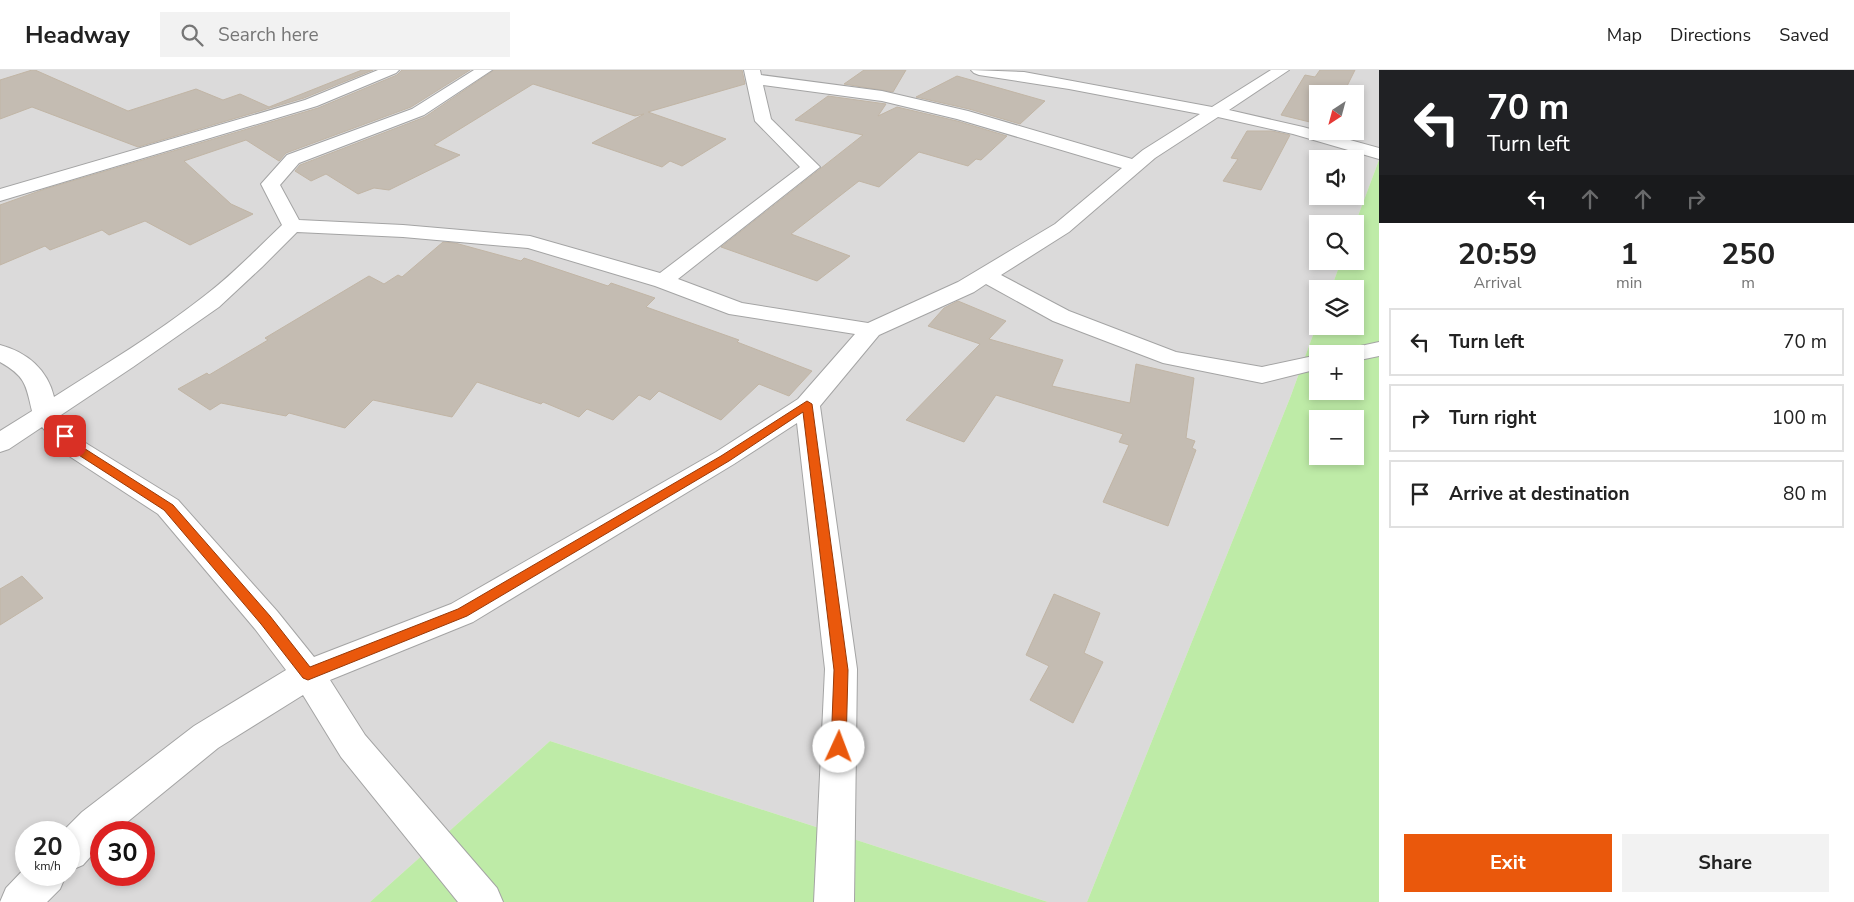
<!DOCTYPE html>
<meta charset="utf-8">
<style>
body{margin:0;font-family:"Nunito Sans",sans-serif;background:#f2f2f2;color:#222;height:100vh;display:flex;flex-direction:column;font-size:19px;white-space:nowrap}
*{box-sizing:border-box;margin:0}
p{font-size:16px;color:#767676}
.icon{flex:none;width:28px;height:28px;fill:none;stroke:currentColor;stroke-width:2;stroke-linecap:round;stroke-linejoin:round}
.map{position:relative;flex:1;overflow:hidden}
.details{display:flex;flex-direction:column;background:#fff;width:475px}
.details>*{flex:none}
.guide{background:#202124;color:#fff;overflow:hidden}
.needle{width:32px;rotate:216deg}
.controls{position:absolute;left:1309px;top:15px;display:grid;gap:10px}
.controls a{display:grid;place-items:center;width:55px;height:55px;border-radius:0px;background:#fff;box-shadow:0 2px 8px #0003;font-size:25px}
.speed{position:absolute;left:15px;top:751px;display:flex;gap:10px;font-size:25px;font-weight:700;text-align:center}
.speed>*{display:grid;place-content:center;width:65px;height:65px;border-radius:50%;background:#fff;box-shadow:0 2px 8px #0003;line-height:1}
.speed small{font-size:12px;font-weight:400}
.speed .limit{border:8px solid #d22;background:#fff;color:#111}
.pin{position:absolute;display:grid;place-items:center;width:42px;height:42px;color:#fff;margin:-21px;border-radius:10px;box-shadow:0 2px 8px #0006}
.me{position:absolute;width:55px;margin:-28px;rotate:2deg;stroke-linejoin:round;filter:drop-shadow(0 0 4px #0008)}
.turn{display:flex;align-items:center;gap:18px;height:105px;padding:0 25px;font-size:22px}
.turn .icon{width:65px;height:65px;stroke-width:2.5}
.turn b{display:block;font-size:35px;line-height:42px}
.lanes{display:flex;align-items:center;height:48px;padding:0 25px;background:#0003;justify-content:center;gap:25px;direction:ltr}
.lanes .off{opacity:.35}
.eta{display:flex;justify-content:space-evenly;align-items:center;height:85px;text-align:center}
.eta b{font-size:30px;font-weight:700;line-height:35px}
.cta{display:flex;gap:10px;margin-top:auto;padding:10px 25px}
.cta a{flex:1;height:58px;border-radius:0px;background:#ea580c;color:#fff;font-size:20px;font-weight:700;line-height:58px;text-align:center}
.cta a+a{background:#f2f2f2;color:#222}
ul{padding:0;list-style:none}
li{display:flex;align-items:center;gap:15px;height:68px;margin:0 10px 8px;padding:0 15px;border:2px solid #e0e0e0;border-radius:0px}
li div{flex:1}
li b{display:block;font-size:19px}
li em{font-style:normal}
header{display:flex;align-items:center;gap:30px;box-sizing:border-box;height:70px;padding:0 25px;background:#fff;border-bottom:1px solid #e0e0e0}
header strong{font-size:24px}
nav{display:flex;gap:28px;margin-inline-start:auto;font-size:18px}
.search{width:350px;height:45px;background:#f2f2f2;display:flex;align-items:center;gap:12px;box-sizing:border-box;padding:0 18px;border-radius:0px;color:#767676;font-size:19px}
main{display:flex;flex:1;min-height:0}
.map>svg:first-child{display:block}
</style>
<header>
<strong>Headway</strong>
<div class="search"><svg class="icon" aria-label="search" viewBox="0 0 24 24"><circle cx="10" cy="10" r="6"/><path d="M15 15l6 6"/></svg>Search here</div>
<nav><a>Map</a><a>Directions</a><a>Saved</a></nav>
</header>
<main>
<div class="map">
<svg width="1379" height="832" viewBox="0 0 1379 832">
<rect width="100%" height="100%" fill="#efede3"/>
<path fill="#dbdada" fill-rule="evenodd" d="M0,0H1379V90L1355,154H1318V191H1341L1331,219H1318L1317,254L1290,328L1087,832H1048L550,671L370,832H0ZM1318,24H1355V61H1318ZM1318,89H1355V126H1318ZM26,762H69V805H26ZM101,762H144V805H101Z"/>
<g fill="#beeba7" fill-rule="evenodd">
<path d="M1379,90V832H1087L1290,328L1317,254L1318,256H1355V219H1331L1341,191H1355V154ZM1318,284H1355V321H1318ZM1318,349H1355V386H1318Z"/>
<path d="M550,671L1048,832H370Z"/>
</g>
<g fill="#c4bcb2" stroke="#c1b5a5">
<path d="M32,0H35L128,41L196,19L223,30L240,24L269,37L362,0H373L304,28L138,77L32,37L0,49V10Z"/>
<path d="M402,0H470L411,37L286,83L279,91L246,70L184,91L231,134L253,144L190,175L145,151L109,165L102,160L50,180L45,176L0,195V135L45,119L318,38L397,5Z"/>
<path d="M494,0H742L745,14L648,42L726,69L682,96L670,91L662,97L592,73L644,44L635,46L533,14L434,75L460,85L389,120L374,118L358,124L326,104L311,111L295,101L300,95L425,47Z"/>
<path d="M864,0H906L893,22L844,14Z"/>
<path d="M1320,0H1355L1343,24H1318V54L1281,45L1305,5L1315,7Z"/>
<path d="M957,6L1045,31L1020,54L969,39L916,27Z"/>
<path d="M828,26L886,34L878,46L897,37L957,51L1007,66L981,90L976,89L968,96L919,82L879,117L859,111L791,164L850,186L817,211L721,177L863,65L795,50Z"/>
<path d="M1247,61H1272L1290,65L1261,120L1223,111L1238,89L1231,88Z"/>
<path d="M443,172L455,173L521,191L524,188L608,216L611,213L655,228L646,237L739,270L737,272L812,301L789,326L759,314L721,350L659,321L650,330L639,325L613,350L587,339L579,347L543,332L541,334L477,312L452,347L373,330L345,358L289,343L286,346L221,333L210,340L178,319L207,303L209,305L268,270L265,268L369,206L384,214L398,205L402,207Z"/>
<path d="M958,231L1006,251L989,269L1063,290L1052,316L1130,333L1136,294L1194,308L1186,368L1195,371L1192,378L1196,380L1168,456L1103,432L1129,375L1119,372L1123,364L996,325L964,372L906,350L980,274L928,256L944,238Z"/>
<path d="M22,506L43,528L0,555V519Z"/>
<path d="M1054,524L1100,543L1084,583L1103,592L1073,653L1030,630L1049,596L1026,585Z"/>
</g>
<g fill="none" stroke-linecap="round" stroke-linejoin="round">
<defs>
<g id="minor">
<path d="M378,0H399L396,3L317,36L0,131V119L305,30Z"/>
<path d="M474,0H492L424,45L299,93L280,115L299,150L403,155L530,166L660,203L800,97L755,51L744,0H760L761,5L882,21L968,41L1132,89L1143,80L1200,44L1069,19L979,5L974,3L971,0L1024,2L1212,37L1271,0H1289L1229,40L1303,57L1379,78V89L1293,64L1218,47L1155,88L1069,162L1001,205L1069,241L1176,282L1262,297L1318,285V299L1262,313L1163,293L1053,251L986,214L974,222L879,265L820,336L857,599L854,832H814L825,599L797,353L734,394L473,552L330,610L365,665L497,818L503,832H458L341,687L303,625L218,678L115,762H101V775L83,795L69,801V762H62L82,742L194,656L286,600L255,559L158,444L66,384L42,357L9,379L0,382V361L32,341C26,314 25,306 0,292V275C27,282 48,300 54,327C104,295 156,264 203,227C231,206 256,180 282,155L261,114L287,85L412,39ZM763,15L882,31L957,49L1122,98L1055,154L958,212L868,253L742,233L678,209L820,97L771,49ZM297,162L403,167L528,178L655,216L729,244L855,264L798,329L716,382L451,534L314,587L277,541L178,430L84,372L61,345L133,297L219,237L262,197Z"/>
<path d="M1379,272V286L1355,291V284H1343L1347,279Z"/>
<path d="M26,797V805H66L60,819L47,832H0L6,818Z"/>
</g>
</defs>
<use href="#minor" stroke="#a4a4a4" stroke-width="2"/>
<use href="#minor" fill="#fff" fill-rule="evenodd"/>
</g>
<path fill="#ea580c" stroke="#983908" d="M807,331L812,334L848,600L846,677L844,682L839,684L833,682L831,677L834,600L803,342L729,391L467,546L308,610L303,608L261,554L164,440L71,380L59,366L61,364H69L79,375L173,435L270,546L310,597L458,539L721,386Z"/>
</svg>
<div class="controls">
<a><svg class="needle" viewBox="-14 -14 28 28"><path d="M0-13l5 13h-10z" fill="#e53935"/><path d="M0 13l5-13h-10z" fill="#767676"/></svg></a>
<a><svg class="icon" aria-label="sound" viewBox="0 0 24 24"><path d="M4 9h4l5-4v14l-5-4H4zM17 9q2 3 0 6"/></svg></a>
<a><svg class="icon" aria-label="search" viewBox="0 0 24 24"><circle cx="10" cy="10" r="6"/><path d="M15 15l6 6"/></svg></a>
<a><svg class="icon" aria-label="layers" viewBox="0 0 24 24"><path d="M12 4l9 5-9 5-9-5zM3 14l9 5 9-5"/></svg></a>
<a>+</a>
<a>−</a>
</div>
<div class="speed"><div>20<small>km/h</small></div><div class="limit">30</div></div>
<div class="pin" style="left:65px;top:366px;background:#d93025"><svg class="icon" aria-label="arrive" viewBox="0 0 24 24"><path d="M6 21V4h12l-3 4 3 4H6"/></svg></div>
<svg class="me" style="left:839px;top:677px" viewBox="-20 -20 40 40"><circle r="19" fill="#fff"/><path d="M0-13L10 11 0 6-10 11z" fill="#ea580c"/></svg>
</div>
<section class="details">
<div class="guide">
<div class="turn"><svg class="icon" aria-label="left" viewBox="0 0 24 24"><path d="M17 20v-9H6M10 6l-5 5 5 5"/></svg><div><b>70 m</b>Turn left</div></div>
<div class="lanes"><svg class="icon" aria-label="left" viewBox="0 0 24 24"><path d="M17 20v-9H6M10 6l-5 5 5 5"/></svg><svg class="icon off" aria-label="ahead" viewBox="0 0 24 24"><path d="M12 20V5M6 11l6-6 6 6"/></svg><svg class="icon off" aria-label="ahead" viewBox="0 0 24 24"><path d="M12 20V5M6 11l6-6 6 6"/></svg><svg class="icon off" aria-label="right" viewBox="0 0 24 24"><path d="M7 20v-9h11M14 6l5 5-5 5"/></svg></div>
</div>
<div class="eta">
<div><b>20:59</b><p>Arrival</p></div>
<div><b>1</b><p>min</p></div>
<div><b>250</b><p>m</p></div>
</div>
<ul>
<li><svg class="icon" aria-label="left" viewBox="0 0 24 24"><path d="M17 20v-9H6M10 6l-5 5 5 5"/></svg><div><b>Turn left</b></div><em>70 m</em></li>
<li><svg class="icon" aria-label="right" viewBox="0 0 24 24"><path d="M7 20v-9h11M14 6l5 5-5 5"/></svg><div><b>Turn right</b></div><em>100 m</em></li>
<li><svg class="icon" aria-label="arrive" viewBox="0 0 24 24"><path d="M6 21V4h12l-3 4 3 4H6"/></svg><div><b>Arrive at destination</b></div><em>80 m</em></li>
</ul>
<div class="cta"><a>Exit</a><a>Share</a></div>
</section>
</main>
